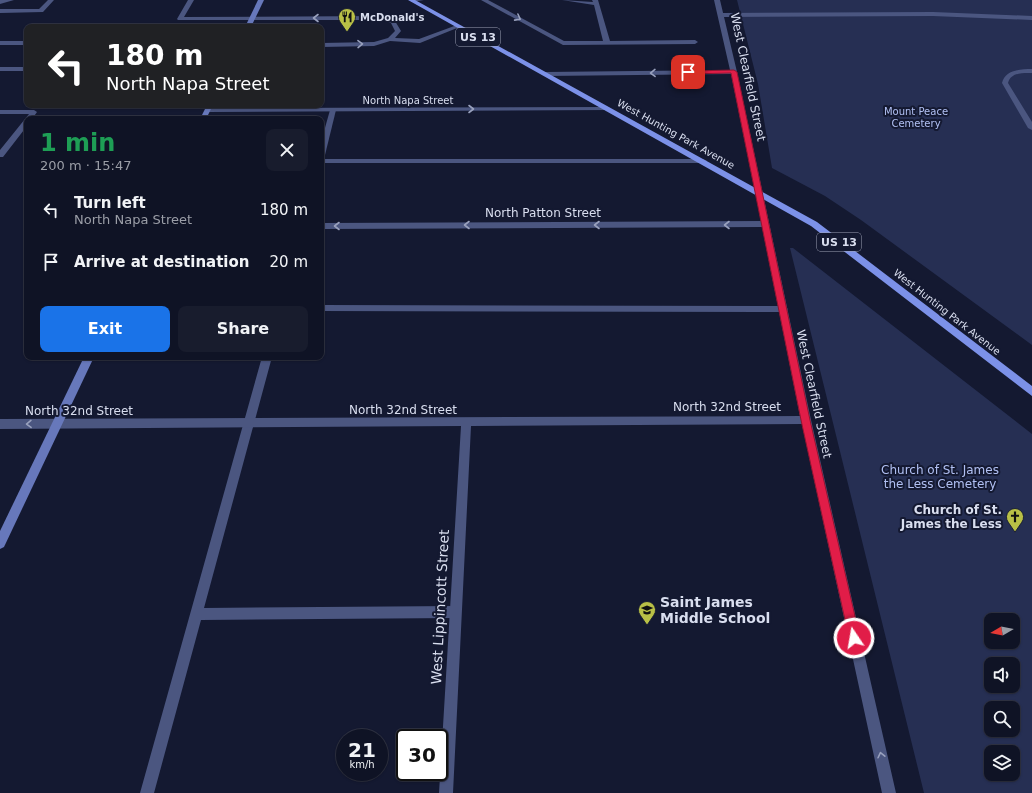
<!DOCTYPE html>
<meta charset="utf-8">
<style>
body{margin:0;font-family:"DejaVu Sans",sans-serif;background:#181c2d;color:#f1f3f6;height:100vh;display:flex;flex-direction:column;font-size:15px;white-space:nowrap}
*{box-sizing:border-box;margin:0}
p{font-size:13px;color:#9b9ea7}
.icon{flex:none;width:22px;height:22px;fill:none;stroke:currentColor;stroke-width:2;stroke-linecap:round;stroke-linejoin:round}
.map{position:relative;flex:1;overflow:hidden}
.panel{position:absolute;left:24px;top:116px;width:300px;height:244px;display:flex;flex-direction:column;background:#0f1325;border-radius:8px;box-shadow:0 1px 3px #0004,0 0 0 1px #2f3242}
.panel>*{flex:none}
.banner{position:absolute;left:24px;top:24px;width:300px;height:84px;border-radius:8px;box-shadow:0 1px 3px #0004,0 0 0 1px #2f3242;background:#202124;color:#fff;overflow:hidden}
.needle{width:26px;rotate:260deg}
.controls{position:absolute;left:984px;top:613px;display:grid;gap:8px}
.controls a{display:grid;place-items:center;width:36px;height:36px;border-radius:8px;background:#0f1325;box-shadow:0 1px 3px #0004,0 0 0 1px #2f3242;font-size:20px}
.speed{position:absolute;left:336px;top:729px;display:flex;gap:8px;font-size:20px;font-weight:700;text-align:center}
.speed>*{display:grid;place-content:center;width:52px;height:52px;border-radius:50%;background:#0f1325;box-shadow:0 1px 3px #0004,0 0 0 1px #2f3242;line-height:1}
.speed small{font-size:10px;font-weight:400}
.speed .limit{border:2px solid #111;border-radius:6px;background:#fff;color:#111}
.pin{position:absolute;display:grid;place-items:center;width:34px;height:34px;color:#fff;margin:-17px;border-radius:8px;box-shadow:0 2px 6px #0006}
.me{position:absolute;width:44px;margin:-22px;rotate:348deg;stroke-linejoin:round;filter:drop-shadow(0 0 3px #0008)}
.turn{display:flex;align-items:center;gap:14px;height:84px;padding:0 16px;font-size:18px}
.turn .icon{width:52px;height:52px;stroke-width:2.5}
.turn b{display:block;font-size:28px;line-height:34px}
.round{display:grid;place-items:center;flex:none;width:42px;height:42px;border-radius:8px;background:#181c2d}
.headline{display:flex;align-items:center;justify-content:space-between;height:68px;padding:0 16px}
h1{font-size:24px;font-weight:600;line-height:30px;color:#1e9e55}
.button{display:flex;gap:8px;margin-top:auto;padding:8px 16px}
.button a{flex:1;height:46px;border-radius:8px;background:#1a73e8;color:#fff;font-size:16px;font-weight:600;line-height:46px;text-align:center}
.button a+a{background:#181c2d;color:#f1f3f6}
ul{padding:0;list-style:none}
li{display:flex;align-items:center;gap:12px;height:52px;padding:0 16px}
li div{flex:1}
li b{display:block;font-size:15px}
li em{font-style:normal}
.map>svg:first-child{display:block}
</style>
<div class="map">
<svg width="1032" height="793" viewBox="0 0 1032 793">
<rect width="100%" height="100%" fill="#141931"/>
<g fill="#262f53" fill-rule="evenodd">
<path d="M737,0H1032V345L861,220L825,196L772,168L758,84Z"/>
<path d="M790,248H793L1032,434V793H924ZM991,620H1013V642H991ZM991,664H1013V686H991ZM991,708H1013V730H991ZM991,752H1013V774H991Z"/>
</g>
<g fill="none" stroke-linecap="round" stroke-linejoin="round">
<g fill="#4b5680" fill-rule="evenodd">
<path d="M0,0H14L0,4Z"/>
<path d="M48,0H54L43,12L0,13V9H39Z"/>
<path d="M188,0H194L184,17L383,16L395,21L401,31L395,38L419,39L457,25L462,26L420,43L390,41L374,46L321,47V43L374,42L388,38L395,31L391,23L382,20H178L177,19Z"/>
<path d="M411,0H424L411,2Z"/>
<path d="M481,0H488L564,41H603L594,5L562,0L593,2L592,0H598L610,41L695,40L698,42L695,44L563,45Z"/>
<path d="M933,12L1032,16V20L933,16L722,17L719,15L722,13Z"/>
<rect x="0" y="41" width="27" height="4"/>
<rect x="0" y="67" width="27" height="4"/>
<path d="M1032,69V73C1023,73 1011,72 1008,83L1032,122V130L1028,128L1002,83C1005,70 1020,69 1032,69Z"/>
<path d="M333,108L336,110L325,155L321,157V142L330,110Z"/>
<path d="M0,110H34L37,112L32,119H27V126L3,157H0V150L29,114H0Z"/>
<path d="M321,159H703L707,161L703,163H321Z"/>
<path d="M321,305L783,306L788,309L783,312L321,311Z"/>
<path d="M262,357H272L204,608L455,606L459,608L461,612L459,616L455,618L201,620L154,793H140Z"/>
</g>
<g fill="#4b5680" fill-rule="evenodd">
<path d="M714,0H720L737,72L811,420L896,793H882L802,424L471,426L453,793H439L461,426L0,429V419L800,416L762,227L321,229V223L761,221L731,74L545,76L542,74L545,72L730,70Z"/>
<path d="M608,107L611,109L610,110L208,112L205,110L208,108Z"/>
</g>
<g fill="#6778bb" fill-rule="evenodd">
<path d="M258,0H264L251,27H245Z"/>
<path d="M207,105H213L206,119H200Z"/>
<path d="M84,357H94L4,547L0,549V531Z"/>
</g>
<path fill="#7c91e8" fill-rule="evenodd" d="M408,0H415L817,222L1032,386V396L811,226Z"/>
</g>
<defs><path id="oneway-chevron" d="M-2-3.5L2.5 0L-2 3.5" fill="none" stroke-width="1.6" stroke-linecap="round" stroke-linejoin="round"/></defs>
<g stroke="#99a1bd">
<use href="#oneway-chevron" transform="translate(316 18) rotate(180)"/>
<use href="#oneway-chevron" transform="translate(518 18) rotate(28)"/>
<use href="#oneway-chevron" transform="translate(360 44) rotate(-1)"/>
<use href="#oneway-chevron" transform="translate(653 73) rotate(179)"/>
<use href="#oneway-chevron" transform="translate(471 109)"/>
<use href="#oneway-chevron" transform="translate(467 225) rotate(180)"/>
<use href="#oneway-chevron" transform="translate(597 225) rotate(180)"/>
<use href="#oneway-chevron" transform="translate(727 225) rotate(180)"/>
<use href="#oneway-chevron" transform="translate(337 226) rotate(180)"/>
<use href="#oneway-chevron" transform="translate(29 424) rotate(179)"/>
<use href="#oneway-chevron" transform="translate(881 755) rotate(-103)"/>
</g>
<path fill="#e11d48" stroke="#92132f" d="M734,70L737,72L810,420L860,638L858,642L854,643L850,642L849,638L801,420L731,73L688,74L685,72L688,71Z"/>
<defs>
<symbol id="restaurant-pin" viewBox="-11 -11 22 30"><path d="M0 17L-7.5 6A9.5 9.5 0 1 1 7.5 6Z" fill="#b9c046" stroke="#141931"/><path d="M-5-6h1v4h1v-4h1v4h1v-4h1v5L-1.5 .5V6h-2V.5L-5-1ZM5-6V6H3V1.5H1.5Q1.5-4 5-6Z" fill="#111"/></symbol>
<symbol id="church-pin" viewBox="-11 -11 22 30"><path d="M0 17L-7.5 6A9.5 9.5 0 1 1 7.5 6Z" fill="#b9c046" stroke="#141931"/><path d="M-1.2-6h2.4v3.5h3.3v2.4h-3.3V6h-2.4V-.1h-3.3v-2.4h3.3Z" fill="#111"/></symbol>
<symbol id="school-pin" viewBox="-11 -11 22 30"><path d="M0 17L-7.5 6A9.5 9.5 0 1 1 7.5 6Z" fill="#b9c046" stroke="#141931"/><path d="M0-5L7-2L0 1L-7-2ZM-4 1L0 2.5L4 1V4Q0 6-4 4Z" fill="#111"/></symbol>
</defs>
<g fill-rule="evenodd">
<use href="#restaurant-pin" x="337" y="7" width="20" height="27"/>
<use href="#church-pin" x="1005" y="507" width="20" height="27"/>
<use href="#school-pin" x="637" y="600" width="20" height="27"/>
</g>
<g text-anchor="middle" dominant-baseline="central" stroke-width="4" stroke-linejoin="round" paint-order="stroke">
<g font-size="10" font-weight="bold" fill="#d9deef" stroke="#141931" text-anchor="start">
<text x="360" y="17">McDonald's</text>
</g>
<g font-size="10" fill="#d9deef" stroke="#141931">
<text x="408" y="100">North Napa Street</text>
<text transform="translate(676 134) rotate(29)">West Hunting Park Avenue</text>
<text transform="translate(947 312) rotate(38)">West Hunting Park Avenue</text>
</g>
<g font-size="10" fill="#b1c0f3" stroke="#141931">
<text x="916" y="111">Mount Peace<tspan x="916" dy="12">Cemetery</tspan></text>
</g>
<g fill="#141931" stroke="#9ea3b6" stroke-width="1">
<rect x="456" y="28" width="44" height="18" rx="3"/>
<rect x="817" y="233" width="44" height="18" rx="3"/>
</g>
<g font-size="11" font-weight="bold" fill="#d9deef">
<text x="478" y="37">US 13</text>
<text x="839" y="242">US 13</text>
</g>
<g font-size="12" fill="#d9deef" stroke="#141931">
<text transform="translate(748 77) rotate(78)">West Clearfield Street</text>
<text x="543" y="213">North Patton Street</text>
<text transform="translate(814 394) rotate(78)">West Clearfield Street</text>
<text x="727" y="407">North 32nd Street</text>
<text x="403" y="410">North 32nd Street</text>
<text x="79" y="411">North 32nd Street</text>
</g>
<g font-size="12" fill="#b1c0f3" stroke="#141931">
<text x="940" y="470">Church of St. James<tspan x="940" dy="14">the Less Cemetery</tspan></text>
</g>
<g font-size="12" font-weight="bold" fill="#d9deef" stroke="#141931" text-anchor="end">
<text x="1002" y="510">Church of St.<tspan x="1002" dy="14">James the Less</tspan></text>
</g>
<g font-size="14" font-weight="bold" fill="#d9deef" stroke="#141931" text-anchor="start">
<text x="660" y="602">Saint James<tspan x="660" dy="16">Middle School</tspan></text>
</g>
<g font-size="14" fill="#d9deef" stroke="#141931">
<text transform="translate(440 607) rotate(-87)">West Lippincott Street</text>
</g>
</g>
</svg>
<div class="controls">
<a><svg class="needle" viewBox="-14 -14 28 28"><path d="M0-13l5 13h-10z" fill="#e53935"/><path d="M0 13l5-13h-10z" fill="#9b9ea7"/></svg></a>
<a><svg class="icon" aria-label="sound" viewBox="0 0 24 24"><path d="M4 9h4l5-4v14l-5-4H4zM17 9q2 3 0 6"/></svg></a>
<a><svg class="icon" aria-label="search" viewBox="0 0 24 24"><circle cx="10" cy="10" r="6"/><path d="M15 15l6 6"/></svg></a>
<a><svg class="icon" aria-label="layers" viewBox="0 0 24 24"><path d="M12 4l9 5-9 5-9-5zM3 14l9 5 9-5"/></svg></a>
</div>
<div class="speed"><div>21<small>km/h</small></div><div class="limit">30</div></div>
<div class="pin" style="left:688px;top:72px;background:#d93025"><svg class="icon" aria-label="arrive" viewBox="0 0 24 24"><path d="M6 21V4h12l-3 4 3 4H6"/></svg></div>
<svg class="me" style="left:854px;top:638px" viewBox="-20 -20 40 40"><circle r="17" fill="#e11d48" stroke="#fff" stroke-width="3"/><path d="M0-11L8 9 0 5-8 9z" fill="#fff"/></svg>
<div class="banner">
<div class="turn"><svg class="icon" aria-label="left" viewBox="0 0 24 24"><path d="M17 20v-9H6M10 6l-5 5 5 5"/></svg><div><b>180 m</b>North Napa Street</div></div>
</div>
<section class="panel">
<div class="headline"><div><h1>1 min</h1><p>200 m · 15:47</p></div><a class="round"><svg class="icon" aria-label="close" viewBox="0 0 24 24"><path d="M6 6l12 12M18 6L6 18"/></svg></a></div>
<ul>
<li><svg class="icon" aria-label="left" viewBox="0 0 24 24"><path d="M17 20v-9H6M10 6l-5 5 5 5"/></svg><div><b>Turn left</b><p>North Napa Street</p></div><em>180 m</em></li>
<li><svg class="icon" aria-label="arrive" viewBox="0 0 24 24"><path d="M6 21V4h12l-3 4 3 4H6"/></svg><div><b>Arrive at destination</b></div><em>20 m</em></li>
</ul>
<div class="button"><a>Exit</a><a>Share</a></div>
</section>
</div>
